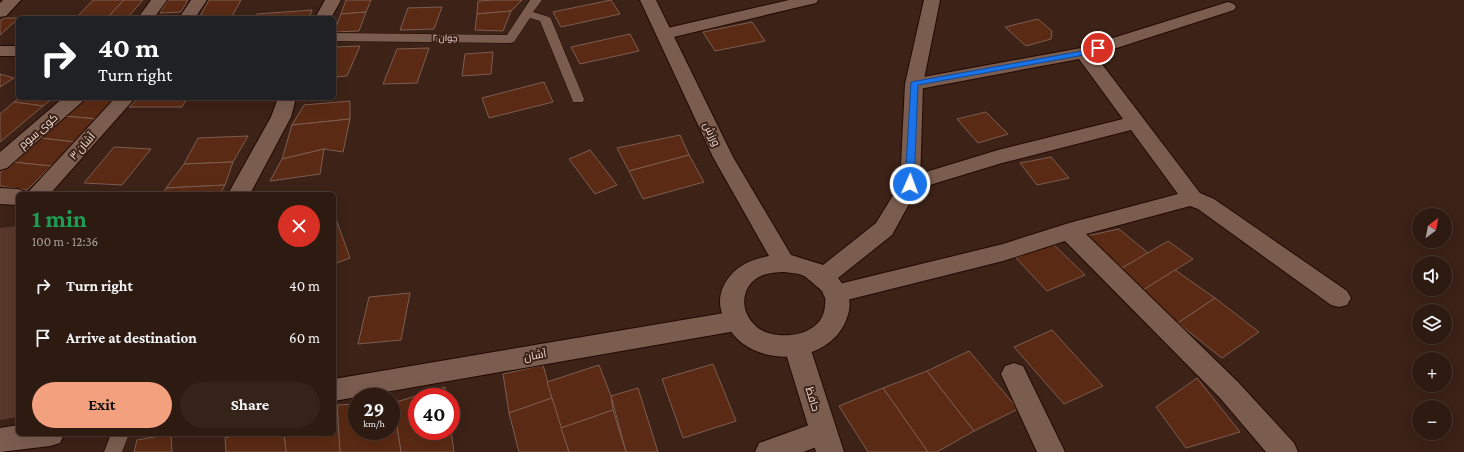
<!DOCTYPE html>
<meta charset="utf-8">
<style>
body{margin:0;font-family:"Crimson Pro",Cairo,serif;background:#35231a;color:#f1f3f6;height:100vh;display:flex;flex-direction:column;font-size:15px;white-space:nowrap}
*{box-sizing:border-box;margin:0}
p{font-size:13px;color:#a7a19f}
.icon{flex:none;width:22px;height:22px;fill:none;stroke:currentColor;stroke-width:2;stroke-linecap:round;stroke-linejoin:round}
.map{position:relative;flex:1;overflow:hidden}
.details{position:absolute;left:16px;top:192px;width:320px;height:244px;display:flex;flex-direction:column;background:#2d1a11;border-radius:6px;box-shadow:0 4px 16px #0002,0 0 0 1px #483831}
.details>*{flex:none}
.guide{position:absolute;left:16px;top:16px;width:320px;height:84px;border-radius:6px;box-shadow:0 4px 16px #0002,0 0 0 1px #483831;background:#202124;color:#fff;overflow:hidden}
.needle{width:26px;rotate:32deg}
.tools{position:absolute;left:1412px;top:208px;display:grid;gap:8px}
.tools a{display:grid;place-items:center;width:40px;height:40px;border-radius:50%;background:#2d1a11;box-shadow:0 4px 16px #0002,0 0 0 1px #483831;font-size:20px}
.speed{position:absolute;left:348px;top:388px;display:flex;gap:8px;font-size:20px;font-weight:700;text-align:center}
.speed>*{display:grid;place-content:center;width:52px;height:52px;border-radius:50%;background:#2d1a11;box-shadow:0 4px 16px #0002,0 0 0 1px #483831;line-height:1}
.speed small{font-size:10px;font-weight:400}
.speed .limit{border:6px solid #d22;background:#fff;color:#111}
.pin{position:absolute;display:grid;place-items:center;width:34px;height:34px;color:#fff;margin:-17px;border:2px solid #fff;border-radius:50%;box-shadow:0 1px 4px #0007}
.me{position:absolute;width:44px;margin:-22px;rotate:2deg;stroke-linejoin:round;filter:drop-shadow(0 0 3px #0008)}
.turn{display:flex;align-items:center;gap:14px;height:84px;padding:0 16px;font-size:18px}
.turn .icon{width:52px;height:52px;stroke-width:2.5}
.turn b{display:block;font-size:28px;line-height:34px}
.round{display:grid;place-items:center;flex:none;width:42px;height:42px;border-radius:21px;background:#35231a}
.headline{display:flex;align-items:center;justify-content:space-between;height:68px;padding:0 16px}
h1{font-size:24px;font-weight:700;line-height:30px;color:#1e9e55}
.button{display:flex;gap:8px;margin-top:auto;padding:8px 16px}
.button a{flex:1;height:46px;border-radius:24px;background:#f2a07e;color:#111;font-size:16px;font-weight:700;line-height:46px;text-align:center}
.button a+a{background:#35231a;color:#f1f3f6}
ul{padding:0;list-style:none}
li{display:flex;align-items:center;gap:12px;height:52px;padding:0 16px}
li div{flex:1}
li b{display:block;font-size:15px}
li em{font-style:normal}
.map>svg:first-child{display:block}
</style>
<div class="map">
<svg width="1464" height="452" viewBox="0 0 1464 452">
<rect width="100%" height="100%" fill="#3c2217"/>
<path fill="#58382b" d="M18,226V417L0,420V228Z"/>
<g fill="#5a2a14" stroke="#7c5d51">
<path d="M93,0H124L107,18H76Z"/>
<path d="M124,0H143L127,18H107Z"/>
<path d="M168,0H188L181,12L160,13Z"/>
<path d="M209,0H241L231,18H199Z"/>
<path d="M346,0H371L366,12L341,14Z"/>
<path d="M495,0H522L511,11L477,14L478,1Z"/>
<path d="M611,0L620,14L561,27L553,12Z"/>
<path d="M442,7L434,29L400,30L408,8Z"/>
<path d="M312,10L309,18H255L257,14Z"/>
<path d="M511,11L503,31L475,30L477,14Z"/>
<path d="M366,12L359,31L334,32L341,14Z"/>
<path d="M4,18H19L0,35V21Z"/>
<path d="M1038,19L1052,31L1051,39L1026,46L1005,27Z"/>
<path d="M752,22L765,41L715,51L703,32Z"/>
<path d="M630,34L639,51L580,64L571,47Z"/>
<path d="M360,46L347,76L334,77V47Z"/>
<path d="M429,48L417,83L383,84L397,49Z"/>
<path d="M493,52L491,74L462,76L465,54Z"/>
<path d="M0,74L14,78L0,87Z"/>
<path d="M544,82L553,102L489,118L482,98Z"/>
<path d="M20,98H53L43,106L14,102Z"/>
<path d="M86,98H114L97,119L64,116Z"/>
<path d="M139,98H187L182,107H129Z"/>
<path d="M350,101V119L292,125L304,105Z"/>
<path d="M14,102L43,106L0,142V114Z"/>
<path d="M986,112L1008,134L978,143L957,119Z"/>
<path d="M64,116L97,119L75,142L40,138Z"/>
<path d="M350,119L343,152L324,149L282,159L292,125Z"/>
<path d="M680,135L689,155L629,171L617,148Z"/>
<path d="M248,136L233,162L184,164L198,138Z"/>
<path d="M40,138L75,142L51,166L12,162Z"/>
<path d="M114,147L151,149L122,185L84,183Z"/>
<path d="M324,149L320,174L270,181L282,159Z"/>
<path d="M590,150L617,185L595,194L569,159Z"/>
<path d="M689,155L704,182L643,199L629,171Z"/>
<path d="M1051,157L1069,178L1037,185L1020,163Z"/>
<path d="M12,162L51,166L27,190L0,186V173Z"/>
<path d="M233,162L225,185L166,188L184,164Z"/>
<path d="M225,185L220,194H163L166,188Z"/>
<path d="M334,219H336L350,258L334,264Z"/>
<path d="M1119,229L1148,253L1122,268L1086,236Z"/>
<path d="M1168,241L1193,259L1140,292L1122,268Z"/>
<path d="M1052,243L1085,275L1047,291L1016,258Z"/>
<path d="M1175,270L1215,298L1178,323L1140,292Z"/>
<path d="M410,293L401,340L358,344L369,297Z"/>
<path d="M1215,298L1259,332L1222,358L1178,323Z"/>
<path d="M1052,330L1103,386L1064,404L1014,347Z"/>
<path d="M969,351L1018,409L974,431L927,371Z"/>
<path d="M713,364L736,421L683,438L662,379Z"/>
<path d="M543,365L552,398L509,413L503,374Z"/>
<path d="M599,365L611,396L613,410L561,428L547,382Z"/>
<path d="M927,371L974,431L937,452H928L883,388Z"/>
<path d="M1197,378L1240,432L1186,448L1156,407Z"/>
<path d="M445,387L446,397H417V431H451L454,452H401L393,403Z"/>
<path d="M638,388L658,452H626L611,396Z"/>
<path d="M883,388L928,452H868L839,406Z"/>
<path d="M552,398L569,452H519L509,413Z"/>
<path d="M391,403H393L401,452H340L337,405L357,404V431H391Z"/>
<path d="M337,405L340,452H286L284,434H334V406Z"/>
<path d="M613,410L626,452H569L561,428Z"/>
<path d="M171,434L172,452H134L137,440Z"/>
<path d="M238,434H284L286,452H226L225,438Z"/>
</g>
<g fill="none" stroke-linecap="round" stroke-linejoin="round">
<defs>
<g id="service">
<path d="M530,0H542L533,12L549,17L551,19L584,99L583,102H573L572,99L540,21L530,18L514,42L510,43L334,41V33L507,35Z"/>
<path d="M111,434H129L122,452H104Z"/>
</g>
<g id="minor">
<path d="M3,0H21L6,16L0,17V3Z"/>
<path d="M151,0H167L154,18H138Z"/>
<path d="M191,0H207L195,18H179Z"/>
<path d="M325,0H341L331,18H315Z"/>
<path d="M789,0H818L816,3L665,39L659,38L656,34L659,30Z"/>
<path d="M1228,2L1234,4L1236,7L1234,10L1095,55L1200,193L1214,199L1347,291L1351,298L1347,305L1339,307L1331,305L1198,209L1190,206L1086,234L1238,382L1294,443L1298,452H1266L1220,398L1065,241L1003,261L835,303L827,301L823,294L827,287L835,285L1003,244L1069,223L1178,194L1131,130L1002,163L910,191L903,189L900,184L903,179L998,150L1123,119L1079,59L914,90L907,88L905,84L907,80L1081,48Z"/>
<rect x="0" y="46" width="18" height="10"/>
<path d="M63,98H84L82,102L7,168L0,170V152Z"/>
<path d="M115,98H135L50,194H27L31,189Z"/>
<path d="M278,98H296L291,117L250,194H228L271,117Z"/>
<path d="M0,188L18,189L26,192L27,194H18V205L0,204Z"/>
<path d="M736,311L745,314L748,321L745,328L736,331L334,401V379Z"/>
<path d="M1014,363L1023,366L1065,452H1037L1001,374L1005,366Z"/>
<path d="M823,420L833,423L837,432L833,441L803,452H755L759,443Z"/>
<path d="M18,425V434H64L60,443L50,446L0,452V428Z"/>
</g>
<path id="tertiary" d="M640,0H656L733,157L791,255L823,265L876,223L900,184L905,84L924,0H940L923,84L920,184L892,235L838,278C842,283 848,293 849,299C851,308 848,315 845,323C824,367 749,368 727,325C722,315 718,305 721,293C728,270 747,260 769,256L713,157ZM784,272C790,273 796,273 802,275C807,277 810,281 814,284C816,286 819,288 821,290C825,294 826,299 825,304C825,328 800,337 779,335C768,334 759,331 752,322C739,307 742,283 763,275C769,273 777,272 784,272Z"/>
<path id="secondary" d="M797,337L806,340L810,347L844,452H816L784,347L788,340Z"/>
</defs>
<use href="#service" stroke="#220a02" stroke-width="1"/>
<use href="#minor" stroke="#220a02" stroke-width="2"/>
<use href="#tertiary" stroke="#220a02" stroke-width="2"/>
<use href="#secondary" stroke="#220a02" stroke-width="2"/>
<use href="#service" fill="#7b5d50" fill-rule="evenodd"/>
<use href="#minor" fill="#7b5d50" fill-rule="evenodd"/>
<use href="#tertiary" fill="#7b5d50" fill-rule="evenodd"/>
<use href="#secondary" fill="#7b5d50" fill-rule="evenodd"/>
</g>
<path fill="#1a73e8" stroke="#114b97" d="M1096,46H1101L1102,48L1084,55L918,85L914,184L913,186H907L905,184L911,82L1082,51Z"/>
<g text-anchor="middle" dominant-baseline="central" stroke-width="4" stroke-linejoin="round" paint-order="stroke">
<g font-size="9" fill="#f1dfd8" stroke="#3c2217">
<text transform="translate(445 38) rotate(1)">جوان ۲</text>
</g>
<g font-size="11" fill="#f1dfd8" stroke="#3c2217">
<text transform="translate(38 131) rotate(-41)">کوی سوم</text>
<text transform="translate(712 134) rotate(65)">ورزش</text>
<text transform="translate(82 146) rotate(-48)">آشان ۳</text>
<text transform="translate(535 355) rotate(-10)">آشان</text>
<text transform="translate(813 399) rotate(73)">حافظ</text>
</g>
</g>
</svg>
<div class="tools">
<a><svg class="needle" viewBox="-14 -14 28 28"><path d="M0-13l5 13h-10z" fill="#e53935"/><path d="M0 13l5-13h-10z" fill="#a7a19f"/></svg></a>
<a><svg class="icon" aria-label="sound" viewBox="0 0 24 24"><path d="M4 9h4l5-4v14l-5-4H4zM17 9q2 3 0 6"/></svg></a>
<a><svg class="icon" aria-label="layers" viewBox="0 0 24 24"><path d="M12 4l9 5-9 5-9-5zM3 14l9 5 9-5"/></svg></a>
<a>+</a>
<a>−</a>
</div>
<div class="speed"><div>29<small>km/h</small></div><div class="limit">40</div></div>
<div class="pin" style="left:1098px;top:48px;background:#d93025"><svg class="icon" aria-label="arrive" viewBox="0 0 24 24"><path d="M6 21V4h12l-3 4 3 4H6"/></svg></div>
<svg class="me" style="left:910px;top:184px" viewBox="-20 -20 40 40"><circle r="17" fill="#1a73e8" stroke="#fff" stroke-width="3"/><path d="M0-11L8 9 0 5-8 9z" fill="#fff"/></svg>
<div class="guide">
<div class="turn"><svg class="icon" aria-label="right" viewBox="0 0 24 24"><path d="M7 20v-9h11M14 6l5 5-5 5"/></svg><div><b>40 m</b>Turn right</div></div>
</div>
<section class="details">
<div class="headline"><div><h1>1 min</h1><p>100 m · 12:36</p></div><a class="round" style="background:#d93025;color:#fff"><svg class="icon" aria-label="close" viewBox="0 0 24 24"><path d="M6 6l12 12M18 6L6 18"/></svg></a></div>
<ul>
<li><svg class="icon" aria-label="right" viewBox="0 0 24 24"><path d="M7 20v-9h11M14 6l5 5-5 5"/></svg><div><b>Turn right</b></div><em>40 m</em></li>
<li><svg class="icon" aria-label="arrive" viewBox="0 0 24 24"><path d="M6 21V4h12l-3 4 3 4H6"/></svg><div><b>Arrive at destination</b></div><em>60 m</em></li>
</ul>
<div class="button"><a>Exit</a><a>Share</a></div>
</section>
</div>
